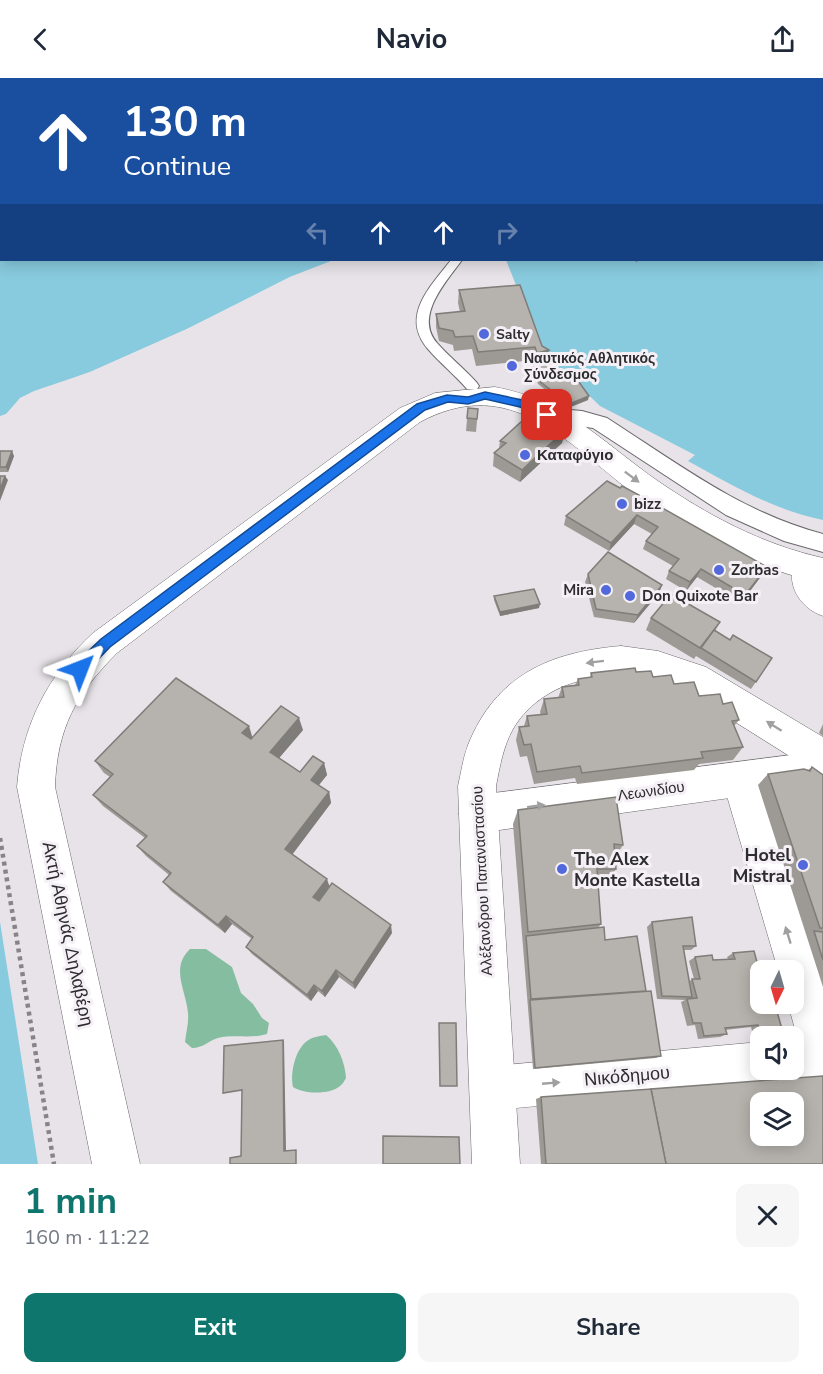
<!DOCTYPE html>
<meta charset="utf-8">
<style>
body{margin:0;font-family:"Nunito Sans",sans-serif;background:#f6f6f7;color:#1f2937;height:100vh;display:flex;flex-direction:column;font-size:22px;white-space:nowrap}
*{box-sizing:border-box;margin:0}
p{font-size:20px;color:#747a83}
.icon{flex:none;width:33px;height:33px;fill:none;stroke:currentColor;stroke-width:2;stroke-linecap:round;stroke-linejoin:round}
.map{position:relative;height:1086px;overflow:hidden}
.details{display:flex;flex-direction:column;background:#fff;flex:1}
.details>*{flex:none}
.guide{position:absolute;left:0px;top:0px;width:824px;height:183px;box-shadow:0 3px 15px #0003;background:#1a4fa0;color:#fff;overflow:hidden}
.needle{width:39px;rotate:185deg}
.tools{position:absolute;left:750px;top:882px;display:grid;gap:12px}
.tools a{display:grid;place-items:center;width:54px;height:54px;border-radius:12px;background:#fff;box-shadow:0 3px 15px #0003;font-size:30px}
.pin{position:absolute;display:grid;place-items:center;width:51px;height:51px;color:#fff;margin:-26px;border-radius:12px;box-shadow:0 3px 9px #0006}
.me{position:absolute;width:66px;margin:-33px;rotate:45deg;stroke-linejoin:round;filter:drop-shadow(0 0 4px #0008)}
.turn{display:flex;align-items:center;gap:21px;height:126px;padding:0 24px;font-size:27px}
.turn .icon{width:78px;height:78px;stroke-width:2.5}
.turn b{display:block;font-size:42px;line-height:51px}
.lanes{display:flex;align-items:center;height:57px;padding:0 24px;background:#0003;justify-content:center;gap:30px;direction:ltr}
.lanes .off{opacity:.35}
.round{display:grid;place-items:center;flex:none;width:63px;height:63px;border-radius:12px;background:#f6f6f7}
.head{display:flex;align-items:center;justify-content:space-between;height:102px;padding:0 24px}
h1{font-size:36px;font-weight:700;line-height:45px;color:#0f766e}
.button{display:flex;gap:12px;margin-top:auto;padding:12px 24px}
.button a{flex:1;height:69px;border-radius:12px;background:#0f766e;color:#fff;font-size:24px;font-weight:700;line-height:69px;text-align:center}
.button a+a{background:#f6f6f7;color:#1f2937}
header{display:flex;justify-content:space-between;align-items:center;height:78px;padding:0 24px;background:#fff;font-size:27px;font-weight:700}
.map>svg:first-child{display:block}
</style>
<header><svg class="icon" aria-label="back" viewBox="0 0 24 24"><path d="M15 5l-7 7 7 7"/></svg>Navio<svg class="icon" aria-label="share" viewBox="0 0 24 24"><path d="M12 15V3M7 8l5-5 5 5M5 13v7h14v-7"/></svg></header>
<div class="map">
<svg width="823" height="1086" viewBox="0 0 823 1086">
<rect width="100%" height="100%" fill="#e7e3e8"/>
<g fill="#85bda0">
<path d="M190,871H206L232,889L241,915L253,926L262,940L269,945L267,956C251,961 234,956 218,960C208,963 203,970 192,970L185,964C186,954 189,945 188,935C186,912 170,890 190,871Z"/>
<path d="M326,957C338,967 345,984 346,1000C344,1003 343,1006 340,1008C330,1017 303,1016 293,1009C290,995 295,972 307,963C312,959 320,958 326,957Z"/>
</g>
<g fill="#88cade">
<path d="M0,0H443L2,2V182H334L290,199L187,251L90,294L34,313L20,320L10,334L0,339Z"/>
<path d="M761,0H823V442C773,432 732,407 688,383L695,377L600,328L573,302L567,301L551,287L545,280L506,182H822V2L757,1Z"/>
<path d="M0,844L38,1086H0Z"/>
</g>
<path fill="#e7e3e8" d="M334,182H337L292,202L188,254L91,297L35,316L22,322L11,336L0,342V338L6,336L20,320L90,294L187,251L290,199Z"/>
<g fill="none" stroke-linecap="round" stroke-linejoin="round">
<defs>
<g id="service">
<path d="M696,0H705L695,2Z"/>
<path d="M451,182H462C446,204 414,238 437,265C449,279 464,290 477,305L479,308L477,311H467C455,297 440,285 428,271C400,238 430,209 451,182Z"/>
</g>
<path id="pedestrian" d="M547,330L582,333L607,340C677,385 742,435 823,456V474L784,463L726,437L593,350L540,342L537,337L540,332Z"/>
<g id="minor">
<path d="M807,477L818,481L822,489L823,499V538C799,530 784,504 796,481Z"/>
<path d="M740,684L753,689L758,701L823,906V1003L794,1006L779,999L777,996L775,1001L760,1008L493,1032L477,1026L471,1010L477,994L493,988L760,964V992H794V963L798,962L788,926H794V892H778L722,701L727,689Z"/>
</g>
<g id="tertiary">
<path d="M495,309C565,322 600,362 655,401C707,437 761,466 823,480V506C772,493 725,475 680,447C660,434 639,420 620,405C557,354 504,299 420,344L117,575C76,616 57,650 55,709L140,1086H92L17,709C22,647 48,597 93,555L400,330L435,315Z"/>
<path d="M823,673V707L478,755L464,749L459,736L464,723L478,717Z"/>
</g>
<path id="secondary" d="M621,568L658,573L706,589L823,659V696L810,691C781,673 753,655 724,637C710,629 696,617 681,611C627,586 546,595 513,651C503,669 500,688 496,708L520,1086H472L458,708C461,695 463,680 468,667C496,597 550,574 621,568Z"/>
</defs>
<use href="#service" stroke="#6c696d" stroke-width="2"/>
<use href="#pedestrian" stroke="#6c696d" stroke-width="2"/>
<use href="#minor" stroke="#6c696d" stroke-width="1"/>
<use href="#tertiary" stroke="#6c696d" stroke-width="1"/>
<use href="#secondary" stroke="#6c696d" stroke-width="1"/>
<path stroke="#868487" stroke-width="3" stroke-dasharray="2 2" stroke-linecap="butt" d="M636,182L639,184"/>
<path stroke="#868487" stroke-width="4.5" stroke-dasharray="4 4" stroke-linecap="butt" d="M0,760L54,1086"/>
<use href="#service" fill="#fff" fill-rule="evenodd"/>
<use href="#pedestrian" fill="#fff" fill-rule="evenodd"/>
<use href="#minor" fill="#fff" fill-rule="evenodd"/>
<use href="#tertiary" fill="#fff" fill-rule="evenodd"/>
<use href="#secondary" fill="#fff" fill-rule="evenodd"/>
</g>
<g fill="#9d9995">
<path d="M597,0H643L636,2H629L628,1L625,2H599Z"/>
<path d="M662,0H700L699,2H664Z"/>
<path d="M520,207L546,285L541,287L562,299L577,304L588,322L568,330L538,306L533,292V287H534L533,282L476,288L472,271L454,273L453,267L439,263L436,249V236L460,234L458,225L459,212Z"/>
<path d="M468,330L478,331L476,354L466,353Z"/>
<path d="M565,352L562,365L520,404L493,388L494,375L499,371L500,363Z"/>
<path d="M0,373L14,378L8,394H0Z"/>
<path d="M620,410L638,420L762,497L741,525L697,499L686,513L666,501L669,493L673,488L643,471L646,463L652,456L634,446L609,473L564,447L566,438Z"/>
<path d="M588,496L662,507L659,515L634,545L594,539L585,504Z"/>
<path d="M494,518L539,530L500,538L494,522Z"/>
<path d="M651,540L720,544L715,553L730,562L772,580L751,611L696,578L694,581L646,552Z"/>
<path d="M636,594L653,599L674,606L699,618L723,626L739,642L734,648L743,669L733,682L699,686L694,692L577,706L575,700L534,706L527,678L520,679L516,662L519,649L524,648L527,638L541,637L540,634L544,621L558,620L562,609L575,607L578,601L590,600L591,595Z"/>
<path d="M823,646V658L819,655Z"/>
<path d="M303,652L279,680L300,694L324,685L327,697L319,707L329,714L331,725L292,776L329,809L392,855L355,911L339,899L325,919L318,913L311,923L252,876L246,869L252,861L232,846L225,855L171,813L163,804L169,797L146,778L137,768L145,760L103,728L93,717L110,699L104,695L95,683Z"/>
<path d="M812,689L823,697V909L758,707L768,696L808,692Z"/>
<path d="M518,732L623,767L615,779L616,791L607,804L598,803L601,846L598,850L605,862L646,913L644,914L661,978L656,980L533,991L513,746Z"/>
<path d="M652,844L696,868L691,872H684L689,903L694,901L689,883L695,879L713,882L728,881L727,879L733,875L760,895L784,930L777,933L782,951L775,954L753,956L751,949L725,952L727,956L720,959L698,961L695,947L687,948L681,924L685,922L657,921L647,849Z"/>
<path d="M541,1019L823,1086H541L536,1021Z"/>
</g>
<g fill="#7f7d79">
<path d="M608,0H628L625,2H608Z"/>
<path d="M631,0H643L630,2Z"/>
<path d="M676,0H700L699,2H676Z"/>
<path d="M549,272L546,285L535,288L537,275Z"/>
<path d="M589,318L588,322L568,330L569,326Z"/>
<path d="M565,352L562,365L520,404L522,392Z"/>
<path d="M12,373L14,378L8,394L6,389Z"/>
<path d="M5,398L8,402L0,423V412Z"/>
<path d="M637,437L634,446L609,473L611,465Z"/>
<path d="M767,489L762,497L741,525L745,517Z"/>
<path d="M701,491L697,499L686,513L690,504Z"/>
<path d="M662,507L659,515L634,545L638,537Z"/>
<path d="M540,526L539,530L500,538V534Z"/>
<path d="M299,640L303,652L274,686L270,674Z"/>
<path d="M249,648L253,661L247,668L242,655Z"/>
<path d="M324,685L327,697L314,713L311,702Z"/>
<path d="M329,714L331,725L289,781L285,771Z"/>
<path d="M327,801L330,810L316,828L313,819Z"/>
<path d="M226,838L232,846L225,855L218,847Z"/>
<path d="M391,847L392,855L355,911L353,905Z"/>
<path d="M336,892L339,899L325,919L322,913Z"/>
<path d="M314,907L318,913L311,923L307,917Z"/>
<path d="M283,962L284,963L286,1073H284Z"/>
</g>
<g fill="#b6b2ad" stroke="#7f7d79" stroke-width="1.5" fill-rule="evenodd">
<path d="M520,207L542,268L549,272L537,275L535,269L478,274L473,258L455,259L453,253L439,250L436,236L465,233L459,212Z"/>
<path d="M552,286L562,299L573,298L577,302L575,304H579L589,318L569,326L538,302L533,287Z"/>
<path d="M468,330L478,331L477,341L467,340Z"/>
<path d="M532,334L565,352L522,392L494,375L506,365L500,363Z"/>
<path d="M0,373H12L6,389H0Z"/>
<path d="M0,398H5L0,412Z"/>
<path d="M607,403L620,410L622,408L639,417L636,419L648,426L650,423L767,489L745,517L701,491L690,504L669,493L679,481L646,463L658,449L637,437L611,465L566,438Z"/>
<path d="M608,474L662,507L638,537L596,531L588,496Z"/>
<path d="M534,511L540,526L500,534L494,518Z"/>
<path d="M671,516L720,544L700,570L651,540Z"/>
<path d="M714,552L730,562L733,557L772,580L756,604L701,570Z"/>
<path d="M635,590L636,594L651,593L653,599L671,597L674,606L694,604L699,618L720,616L723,626L732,624L739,642L732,643L743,669L701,674L703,680L582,695L580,688L537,694L531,666L524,667L519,649L529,648L527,638L547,636L544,621L564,619L562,609L579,607L578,601L592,599L591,595Z"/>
<path d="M176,600L249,648L242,655L251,661L281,628L299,640L270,674L300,694L313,678L324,685L311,702L329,714L285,771L327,801L313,819L319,823L332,805L391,847L353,905L336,892L322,913L314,907L307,917L246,869L253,859L226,838L218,847L163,804L171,795L137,768L147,758L93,717L113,696L95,683Z"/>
<path d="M812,689L823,697V850H820L768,696L804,691L810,693Z"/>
<path d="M616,719L623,767L614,766L616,791H597L601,846L528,854L518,732Z"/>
<path d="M692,839L696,868H683L692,919L662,918L652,844Z"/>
<path d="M604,849L605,862L637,858L646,913L531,921L526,858Z"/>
<path d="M814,853L823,854V882Z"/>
<path d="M754,873L760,895V926H783L784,930H776L782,951L760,953L758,947L725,950L727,956L704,958L701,945H693L687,921L697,920L692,901H700L695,879L712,877L713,882L735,881L733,875Z"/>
<path d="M651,913L661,978L535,990L530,922Z"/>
<path d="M439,945H456L457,1008H440Z"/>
<path d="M283,962L284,1073L296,1072V1086H230V1080L241,1078L242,1012L223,1015L224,968Z"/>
<path d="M823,998V1086H666L651,1011ZM760,1024H794V1058H760Z"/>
<path d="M651,1011L666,1086H546L541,1019Z"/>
<path d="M383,1058L459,1059L460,1086H383Z"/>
</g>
<defs><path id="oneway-solid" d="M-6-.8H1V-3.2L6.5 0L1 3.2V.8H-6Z" transform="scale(1.5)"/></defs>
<g fill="#a0a0a1">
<use href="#oneway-solid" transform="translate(632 399) rotate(37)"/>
<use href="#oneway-solid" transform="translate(595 584) rotate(173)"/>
<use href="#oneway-solid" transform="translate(774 648) rotate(-148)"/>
<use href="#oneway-solid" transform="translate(536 728) rotate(-8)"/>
<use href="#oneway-solid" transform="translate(788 857) rotate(-107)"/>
<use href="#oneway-solid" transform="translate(551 1005) rotate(-5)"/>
</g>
<path fill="#1a73e8" stroke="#114b97" stroke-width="1.5" d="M485,314L527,323L553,337L547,341L520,329L485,321L468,326L448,324L425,332L110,569L85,595H75L73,591L75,586L101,561L417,326L447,317L468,319Z"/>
<g fill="#5268dd" stroke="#f4f0f5" stroke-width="2">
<circle cx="484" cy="256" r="6"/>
<circle cx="512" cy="288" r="6"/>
<circle cx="525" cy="377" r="6"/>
<circle cx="622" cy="426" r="6"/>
<circle cx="719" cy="492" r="6"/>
<circle cx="606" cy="512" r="6"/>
<circle cx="630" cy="518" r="6"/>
<circle cx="803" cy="787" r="6"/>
<circle cx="562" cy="791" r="6"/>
</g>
<g text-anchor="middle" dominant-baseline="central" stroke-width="6" stroke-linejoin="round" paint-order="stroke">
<g font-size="14" font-weight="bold" fill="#2d2c2e" stroke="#f4f0f5" text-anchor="start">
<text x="496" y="256">Salty</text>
<text x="524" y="280">Ναυτικός Αθλητικός<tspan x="524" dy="16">Σύνδεσμος</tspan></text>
</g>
<g font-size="15" font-weight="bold" fill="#2d2c2e" stroke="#f4f0f5" text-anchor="start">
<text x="537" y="377">Καταφύγιο</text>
<text x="634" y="426">bizz</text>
<text x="731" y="492">Zorbas</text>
<text x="594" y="512" text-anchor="end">Mira</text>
<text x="642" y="518">Don Quixote Bar</text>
</g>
<g font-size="15" fill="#2d2c2e" stroke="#f4f0f5">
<text transform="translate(651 713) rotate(-8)">Λεωνιδίου</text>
<text transform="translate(482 803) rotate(-93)">Αλέξανδρου Παπαναστασίου</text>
</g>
<g font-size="18" font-weight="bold" fill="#2d2c2e" stroke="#f4f0f5" text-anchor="end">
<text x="791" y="777">Hotel<tspan x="791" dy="21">Mistral</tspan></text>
<text x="574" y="781" text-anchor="start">The Alex<tspan x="574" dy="21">Monte Kastella</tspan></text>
</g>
<g font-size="18" fill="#2d2c2e" stroke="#f4f0f5">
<text transform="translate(68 856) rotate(78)">Ακτή Αθηνάς Δηλαβέρη</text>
<text transform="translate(627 998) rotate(-5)">Νικόδημου</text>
</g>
</g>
</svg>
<div class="tools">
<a><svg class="needle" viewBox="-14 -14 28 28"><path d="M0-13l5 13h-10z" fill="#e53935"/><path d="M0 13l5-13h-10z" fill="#747a83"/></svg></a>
<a><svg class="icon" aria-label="sound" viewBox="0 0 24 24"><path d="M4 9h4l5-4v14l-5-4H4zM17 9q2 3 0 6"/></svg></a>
<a><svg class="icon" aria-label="layers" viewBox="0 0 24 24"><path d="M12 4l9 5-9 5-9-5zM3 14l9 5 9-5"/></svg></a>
</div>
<div class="pin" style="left:547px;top:337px;background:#d93025"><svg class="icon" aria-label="arrive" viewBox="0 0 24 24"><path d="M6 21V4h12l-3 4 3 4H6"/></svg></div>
<svg class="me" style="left:80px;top:591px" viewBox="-20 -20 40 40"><path d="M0-17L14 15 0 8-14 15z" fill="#1a73e8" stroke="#fff" stroke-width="4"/></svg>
<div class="guide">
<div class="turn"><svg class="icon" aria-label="ahead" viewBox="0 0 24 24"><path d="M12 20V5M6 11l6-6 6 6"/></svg><div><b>130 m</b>Continue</div></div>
<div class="lanes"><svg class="icon off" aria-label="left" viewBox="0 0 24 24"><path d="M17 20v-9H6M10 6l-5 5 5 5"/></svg><svg class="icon" aria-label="ahead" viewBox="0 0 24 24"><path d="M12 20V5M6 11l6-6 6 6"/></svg><svg class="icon" aria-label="ahead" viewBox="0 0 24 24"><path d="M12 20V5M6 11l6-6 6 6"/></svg><svg class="icon off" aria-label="right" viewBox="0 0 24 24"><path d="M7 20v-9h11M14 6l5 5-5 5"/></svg></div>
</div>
</div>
<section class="details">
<div class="head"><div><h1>1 min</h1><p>160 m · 11:22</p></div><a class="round"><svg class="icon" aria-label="close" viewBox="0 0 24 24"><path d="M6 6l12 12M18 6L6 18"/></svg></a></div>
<div class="button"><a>Exit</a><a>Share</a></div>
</section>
